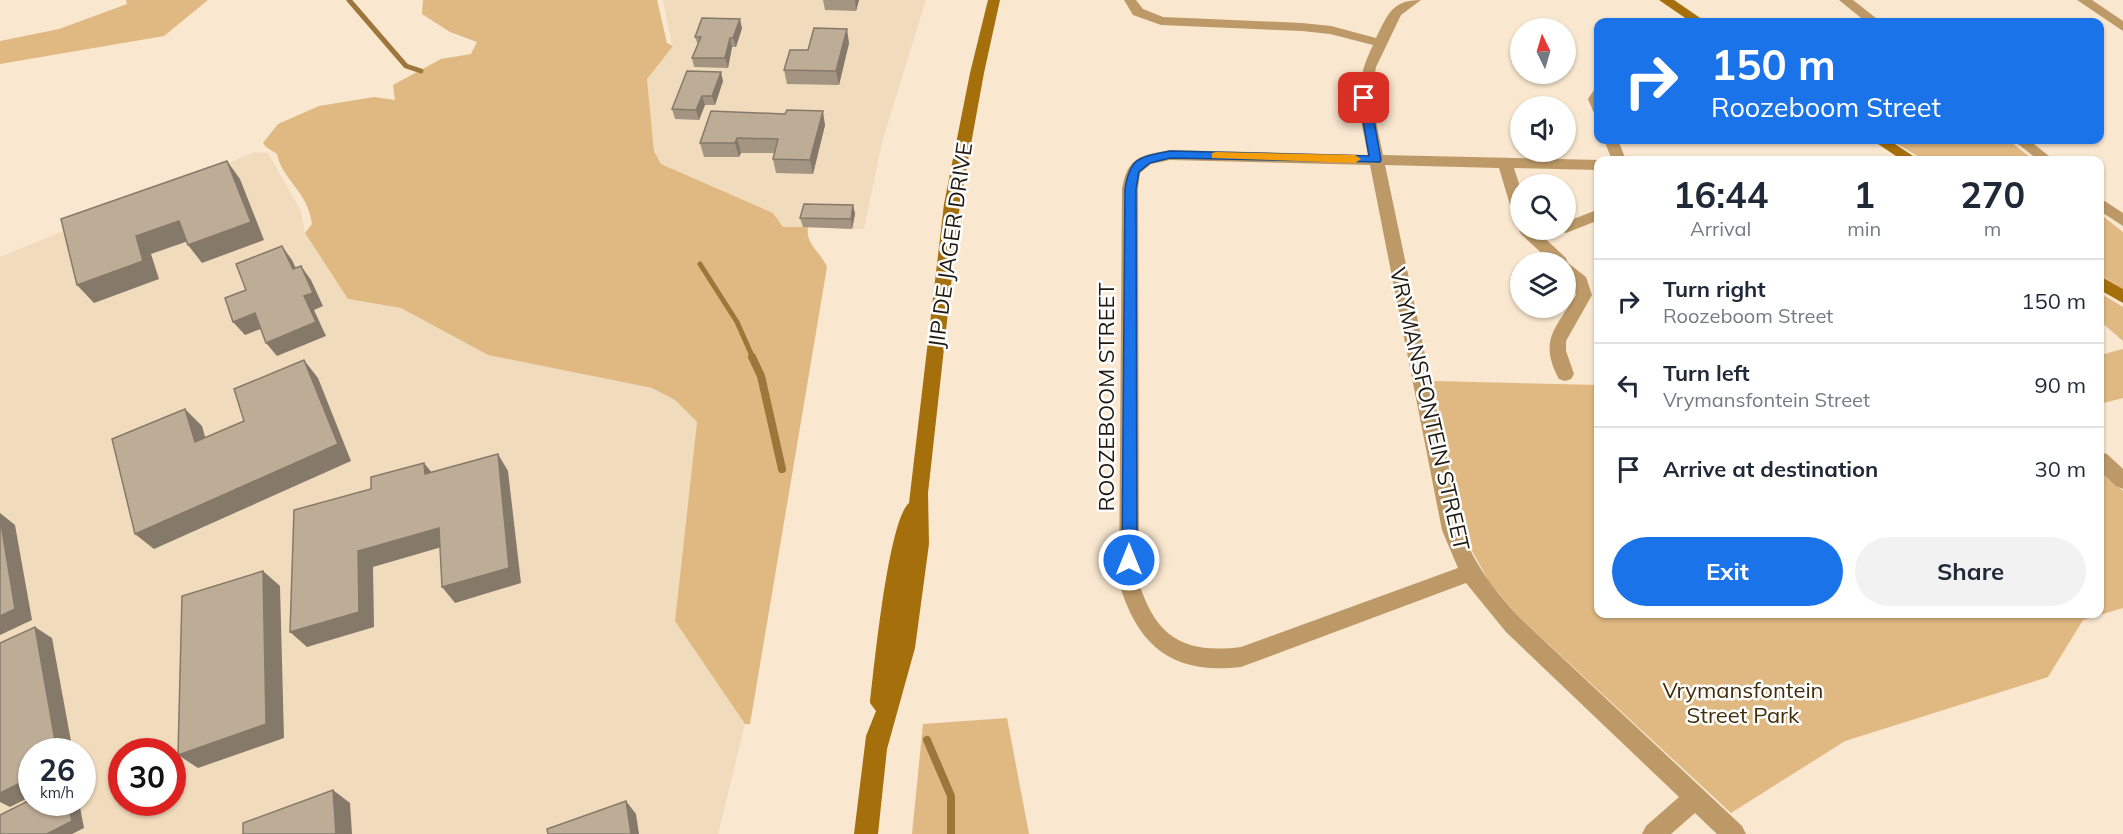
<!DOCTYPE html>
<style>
body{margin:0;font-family:Mulish,sans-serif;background:#f2f2f3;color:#1f2937;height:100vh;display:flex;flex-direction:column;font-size:22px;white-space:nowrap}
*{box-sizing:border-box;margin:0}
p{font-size:20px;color:#747a83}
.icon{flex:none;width:33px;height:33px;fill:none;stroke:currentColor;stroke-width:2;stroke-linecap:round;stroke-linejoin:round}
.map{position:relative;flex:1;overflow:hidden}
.drawer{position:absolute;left:1594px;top:156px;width:510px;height:462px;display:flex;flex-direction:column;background:#fff;border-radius:12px;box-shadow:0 2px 4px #0004}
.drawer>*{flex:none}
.guide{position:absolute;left:1594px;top:18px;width:510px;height:126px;border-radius:12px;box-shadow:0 2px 4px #0004;background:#1a73e8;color:#fff;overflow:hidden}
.needle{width:39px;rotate:355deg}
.controls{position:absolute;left:1510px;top:18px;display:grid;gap:12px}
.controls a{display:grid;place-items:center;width:66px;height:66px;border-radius:50%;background:#fff;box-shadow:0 2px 4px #0004;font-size:30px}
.speed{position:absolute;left:18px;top:738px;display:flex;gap:12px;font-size:30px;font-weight:700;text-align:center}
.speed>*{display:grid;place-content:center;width:78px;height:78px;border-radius:50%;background:#fff;box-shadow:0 2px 4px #0004;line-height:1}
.speed small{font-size:15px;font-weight:400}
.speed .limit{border:9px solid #d22;background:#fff;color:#111}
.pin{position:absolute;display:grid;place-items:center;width:51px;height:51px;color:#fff;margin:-26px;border-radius:12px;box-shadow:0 3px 9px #0006}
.me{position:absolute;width:66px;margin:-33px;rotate:0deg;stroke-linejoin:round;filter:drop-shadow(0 0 4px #0008)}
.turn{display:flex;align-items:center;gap:21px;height:126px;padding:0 18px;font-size:27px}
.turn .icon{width:78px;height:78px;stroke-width:2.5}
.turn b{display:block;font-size:42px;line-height:51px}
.eta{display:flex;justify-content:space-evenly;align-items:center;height:102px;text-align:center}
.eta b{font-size:36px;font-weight:700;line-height:42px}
.primary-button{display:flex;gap:12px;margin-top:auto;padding:12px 18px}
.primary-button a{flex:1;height:69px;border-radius:36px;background:#1a73e8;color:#fff;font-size:24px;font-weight:700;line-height:69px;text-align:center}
.primary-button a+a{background:#f2f2f3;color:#1f2937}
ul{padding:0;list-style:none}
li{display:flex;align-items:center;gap:18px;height:84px;padding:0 18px;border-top:2px solid #e0e1e3}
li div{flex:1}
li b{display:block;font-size:22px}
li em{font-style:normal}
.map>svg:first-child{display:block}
</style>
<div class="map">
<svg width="2123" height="834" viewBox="0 0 2123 834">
<rect width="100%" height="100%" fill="#f9e7cf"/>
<g fill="#f1dbbd" fill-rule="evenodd">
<path d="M663,0H926L882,142L864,229L783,227L773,213L661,164L654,151L647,79L672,46Z"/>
<path d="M255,152L268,153L301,211L305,233L348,299L401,308L488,355L652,388L675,400L697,422L675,621L745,724L718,834H0V257ZM32,752H82V802H32ZM122,752H172V802H122Z"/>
</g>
<g fill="#e0b982">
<path d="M126,0H208L164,36L0,64V41L59,29L127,4Z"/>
<path d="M423,0H657L667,43L673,46L647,79L654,151L661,164L773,213L783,227H808C805,245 821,252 827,267L750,724H745L675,621L697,422L675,400L652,388L488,355L401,308L348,299L305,233L312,224C307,189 283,182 277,154L266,147L263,143L278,124L319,106L374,97L395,100L393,85L441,59L471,54L477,42L450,32L422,14Z"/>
<path d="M1891,140H2008L2034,160H1924Z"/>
<path d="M2100,214L2123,232V289L2100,275Z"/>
<path d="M2100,293L2123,307V341L2100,321Z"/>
<path d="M2123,349V398L2100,404V355Z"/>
<path d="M1433,381L1599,385V614H2100V469L2123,491V608L2083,620L2048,677L1845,741L1731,813L1518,616L1489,582L1470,547L1464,530Z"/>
<path d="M1007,718L1029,834H912L923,724Z"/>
</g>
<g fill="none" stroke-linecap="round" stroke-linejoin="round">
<g stroke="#9d763b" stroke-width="5">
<path d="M349,0L406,66L421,71"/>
<path d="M700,264L737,322L753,358"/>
</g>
<g stroke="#9d763b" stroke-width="8">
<path d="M752,357L761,376L782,469"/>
<path d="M927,740L951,796V834"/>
</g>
<g fill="#bd9967" fill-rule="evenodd">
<path d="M1124,0H1136L1143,9L1163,17L1302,23L1331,26L1376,38C1388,14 1392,0 1421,0L1401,15L1376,67L1371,98L1383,155L1600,160L1599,170L1514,168L1521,190V220L1515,219L1513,215L1499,168L1385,165L1462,530C1474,565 1495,591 1520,618L1742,826L1746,834H1717L1695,813L1671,834H1642L1646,826L1679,797L1506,632L1466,583L1241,667C1173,675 1138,647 1119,583L1122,189C1128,156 1140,156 1170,150L1368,155C1359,108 1351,91 1373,45L1330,34L1302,31L1161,25L1133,15ZM1170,160L1370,165L1442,530L1458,568L1241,647C1185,654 1156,638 1139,583L1138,189L1140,173L1151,164Z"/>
<path d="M1839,0H1853L1881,22H1866Z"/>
<path d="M2077,0H2092L2123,21V31Z"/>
<path d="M1599,89V114L1594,113L1588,99L1594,90Z"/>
<path d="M1604,140H1618L1626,160H1612Z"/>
<path d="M2013,140H2029L2054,160H2038Z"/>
<path d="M2100,198L2123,213V226L2100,211Z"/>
<path d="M1599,209V220L1566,233L1559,230H1566V222Z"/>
<path d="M1521,227V230H1536L1566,258L1568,263L1586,277L1592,295L1566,341V351L1574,374L1571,379L1565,381L1559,379C1538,340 1556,328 1576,295L1573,284L1566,277V262H1551L1521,234L1519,230Z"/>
<path d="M2100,452L2107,454L2123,469V489L2116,486L2100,471Z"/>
</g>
<g fill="#a5700c" fill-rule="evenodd">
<path d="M988,0H1000L984,73L960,204L928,493L929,544L915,648L887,749L878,834H854L866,736L876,711L870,703C874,669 888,521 909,503L944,204L970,73Z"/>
<path d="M1659,0H1674L1706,22H1691Z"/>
<path d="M1872,140H1889L1919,160H1902Z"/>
<path d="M2100,276L2123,289V303L2100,290Z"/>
</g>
</g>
<g fill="#a39581">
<path d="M823,0H859L856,11L825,10Z"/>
<path d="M742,28L736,47H732L728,68L694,67L692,58L698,45L695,37Z"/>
<path d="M849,43L839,85L787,84L784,70L808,50Z"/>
<path d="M723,81L715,105H705L699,120L675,119L672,109Z"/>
<path d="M825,125L813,174L776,173L773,159L774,153H741L739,157H704L700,143Z"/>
<path d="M853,205L855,214L852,229L803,227L800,218Z"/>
</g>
<g fill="#857969">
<path d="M855,0H859L856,11Z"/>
<path d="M740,19L742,28L736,47L733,38Z"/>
<path d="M847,29L849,43L839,85L836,71Z"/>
<path d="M730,38L732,47L728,68L725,58Z"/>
<path d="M721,72L723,81L715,105L712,96Z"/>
<path d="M702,96L705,105L699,120L696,110Z"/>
<path d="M823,111L825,125L813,174L810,160Z"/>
<path d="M737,138L741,153L739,157L735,143Z"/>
<path d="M227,161L240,179L264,240L202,263L188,245Z"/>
<path d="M853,205L855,214L852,229L851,219Z"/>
<path d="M179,221L194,239L151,254L159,279L94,303L77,285L136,236Z"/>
<path d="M282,246L292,260L303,283L293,269Z"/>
<path d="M301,266L311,280L323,306L314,310L326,336L277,356L266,343L304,296Z"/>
<path d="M255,313L266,327L245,335L233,322Z"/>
<path d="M304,360L318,378L351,461L154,549L135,534Z"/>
<path d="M185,409L202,426L211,458L195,442Z"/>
<path d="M498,454L508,471L521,583L455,603L442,587Z"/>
<path d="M424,463L437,479L425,474Z"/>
<path d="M0,513L15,525L32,620L0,635Z"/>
<path d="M439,528L452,544L373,567L374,627L307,647L290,632L358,551Z"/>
<path d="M263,571L280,586L284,738L198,768L178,755Z"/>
<path d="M35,627L52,638L73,752H57Z"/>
<path d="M32,777V796L10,807L0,802V793Z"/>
<path d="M333,790L350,803L352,834H336Z"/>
<path d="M626,801L636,814L639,834H631Z"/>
<path d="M68,802H79L84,828L72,834H47Z"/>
</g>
<g fill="#bead96" stroke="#857969" stroke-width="1.5">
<path d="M702,18L740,19L733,38H730L725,58H692L701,37H695Z"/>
<path d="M814,28L847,29L836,71L784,70L790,50H808Z"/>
<path d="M687,71L721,72L712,96H702L696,110L672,109Z"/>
<path d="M787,110L823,111L810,160L773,159L778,139L737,138L735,143H700L711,111L785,114Z"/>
<path d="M227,161L251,222L188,245L179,221L136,236L143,261L77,285L61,219Z"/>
<path d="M804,204L853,205L851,219L800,218Z"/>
<path d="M282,246L293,269L301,266L313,293L304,296L316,322L266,343L255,313L233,322L225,298L246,290L236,264Z"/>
<path d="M304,360L338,444L135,534L112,439L185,409L195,442L244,421L234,389Z"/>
<path d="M498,454L509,568L442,587L439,528L358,551L359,612L290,632L294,510L371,489V477L424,463L425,474Z"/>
<path d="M0,518L15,609L0,616Z"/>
<path d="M263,571L266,724L178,755L182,596Z"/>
<path d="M35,627L57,752H32V777L0,793V643Z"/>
<path d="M333,790L336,834H243V823Z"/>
<path d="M32,799V802H68L72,821L47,834H0V815Z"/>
<path d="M626,801L631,834H548L547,829Z"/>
</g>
<path fill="#1a73e8" stroke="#114b97" stroke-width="1.5" d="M1364,95L1370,98L1381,160L1380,162L1170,158L1150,163L1139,172L1136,189L1137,560L1134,565L1129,566L1124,565L1122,560L1125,189C1130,156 1141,157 1170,151L1369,156L1359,98Z"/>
<path fill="#f59e0b" d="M1216,152L1355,155L1361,159L1355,163L1212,158V153Z"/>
<g text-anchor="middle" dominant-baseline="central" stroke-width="5" stroke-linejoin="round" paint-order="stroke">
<g font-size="22" fill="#1f1910" stroke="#fff">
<text transform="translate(950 245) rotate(-82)">JIP DE JAGER DRIVE</text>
<text transform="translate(1106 397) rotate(-90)">ROOZEBOOM STREET</text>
<text transform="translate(1430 409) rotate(77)">VRYMANSFONTEIN STREET</text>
</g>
<g font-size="22" fill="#432d09" stroke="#fff">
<text x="1743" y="690">Vrymansfontein<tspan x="1743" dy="25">Street Park</tspan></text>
</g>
</g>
</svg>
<div class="controls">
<a><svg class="needle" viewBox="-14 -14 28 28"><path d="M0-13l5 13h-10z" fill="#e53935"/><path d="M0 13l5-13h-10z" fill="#747a83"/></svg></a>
<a><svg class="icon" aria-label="sound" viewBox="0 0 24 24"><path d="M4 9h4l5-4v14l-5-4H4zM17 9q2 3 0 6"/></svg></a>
<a><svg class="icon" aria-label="search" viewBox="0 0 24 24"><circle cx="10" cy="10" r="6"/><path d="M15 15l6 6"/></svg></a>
<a><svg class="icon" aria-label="layers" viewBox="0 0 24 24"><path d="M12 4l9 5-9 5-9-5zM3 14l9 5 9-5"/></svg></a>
</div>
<div class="speed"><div>26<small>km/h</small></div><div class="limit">30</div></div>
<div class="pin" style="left:1364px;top:98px;background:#d93025"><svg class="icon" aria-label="arrive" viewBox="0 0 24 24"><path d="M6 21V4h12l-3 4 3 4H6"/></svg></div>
<svg class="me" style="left:1129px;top:560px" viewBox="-20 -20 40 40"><circle r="17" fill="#1a73e8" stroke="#fff" stroke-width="3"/><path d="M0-11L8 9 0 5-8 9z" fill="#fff"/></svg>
<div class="guide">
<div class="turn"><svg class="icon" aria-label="right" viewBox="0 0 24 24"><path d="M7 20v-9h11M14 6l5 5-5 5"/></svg><div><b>150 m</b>Roozeboom Street</div></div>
</div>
<section class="drawer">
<div class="eta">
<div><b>16:44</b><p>Arrival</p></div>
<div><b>1</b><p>min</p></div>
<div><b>270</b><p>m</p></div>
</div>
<ul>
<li><svg class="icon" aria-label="right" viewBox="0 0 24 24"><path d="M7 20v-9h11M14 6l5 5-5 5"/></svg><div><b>Turn right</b><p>Roozeboom Street</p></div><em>150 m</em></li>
<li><svg class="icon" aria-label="left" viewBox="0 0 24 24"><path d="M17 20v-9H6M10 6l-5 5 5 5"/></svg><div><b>Turn left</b><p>Vrymansfontein Street</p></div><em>90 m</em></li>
<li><svg class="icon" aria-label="arrive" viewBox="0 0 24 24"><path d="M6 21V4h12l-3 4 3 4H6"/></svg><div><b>Arrive at destination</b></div><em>30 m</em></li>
</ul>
<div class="primary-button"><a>Exit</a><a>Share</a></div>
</section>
</div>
